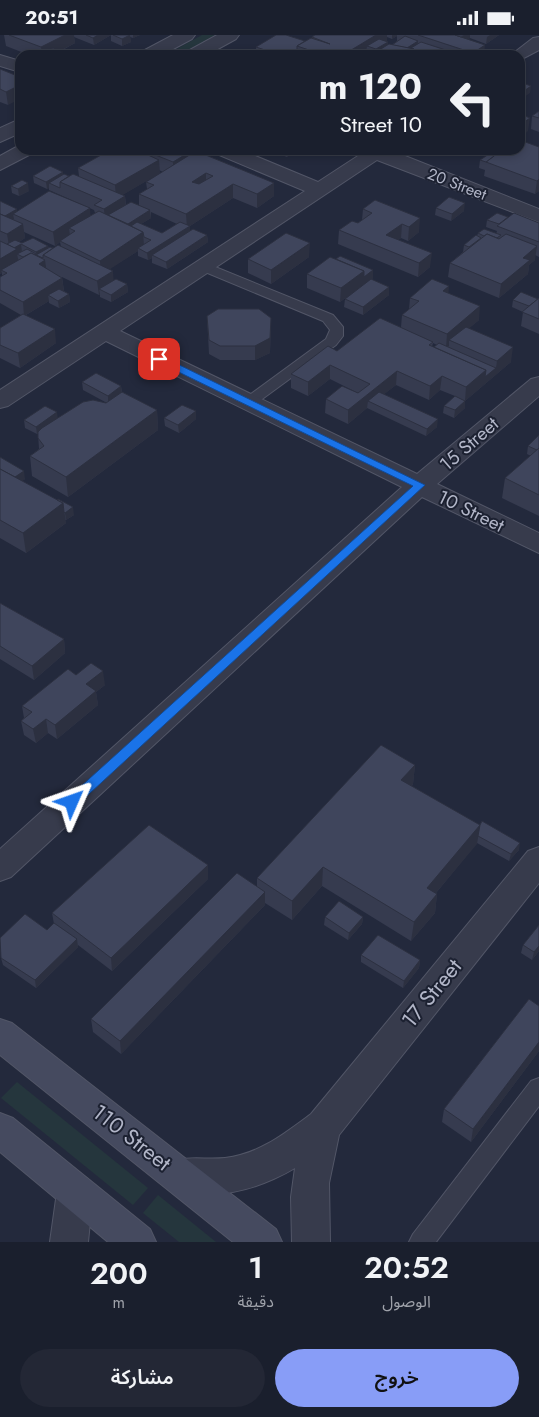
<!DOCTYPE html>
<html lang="ar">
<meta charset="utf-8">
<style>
body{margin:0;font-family:Jost,"Noto Sans Arabic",sans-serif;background:#232735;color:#f1f3f6;direction:rtl;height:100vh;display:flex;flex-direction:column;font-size:19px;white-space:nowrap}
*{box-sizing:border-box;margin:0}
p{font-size:16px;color:#9fa2aa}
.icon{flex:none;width:28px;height:28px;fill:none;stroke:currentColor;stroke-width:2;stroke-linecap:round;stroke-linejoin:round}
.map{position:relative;height:1207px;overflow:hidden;direction:ltr}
.side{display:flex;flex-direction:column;background:#1a1f2d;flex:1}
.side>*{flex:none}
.top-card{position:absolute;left:15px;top:15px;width:510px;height:105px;border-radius:15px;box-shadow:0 2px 8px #0003,0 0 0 1px #383d49;direction:rtl;background:#1a1f2d;color:#f1f3f6;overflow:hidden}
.pin{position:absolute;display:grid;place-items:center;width:42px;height:42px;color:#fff;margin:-21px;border-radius:10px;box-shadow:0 2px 8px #0006}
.me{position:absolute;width:55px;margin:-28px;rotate:47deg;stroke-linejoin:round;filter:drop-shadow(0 0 4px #0008)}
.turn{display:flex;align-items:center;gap:18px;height:105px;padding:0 20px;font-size:22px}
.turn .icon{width:65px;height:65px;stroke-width:2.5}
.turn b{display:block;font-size:35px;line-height:42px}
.eta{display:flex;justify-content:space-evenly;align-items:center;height:85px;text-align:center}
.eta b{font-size:30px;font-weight:600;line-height:35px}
.action{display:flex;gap:10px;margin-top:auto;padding:10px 20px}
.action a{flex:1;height:58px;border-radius:30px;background:#889df7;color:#111;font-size:20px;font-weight:600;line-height:58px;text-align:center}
.action a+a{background:#232735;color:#f1f3f6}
.status{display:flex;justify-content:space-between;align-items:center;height:35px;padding:0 25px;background:#1a1f2d;direction:ltr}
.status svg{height:14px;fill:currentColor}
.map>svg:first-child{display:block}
</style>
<div class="status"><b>20:51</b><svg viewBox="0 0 49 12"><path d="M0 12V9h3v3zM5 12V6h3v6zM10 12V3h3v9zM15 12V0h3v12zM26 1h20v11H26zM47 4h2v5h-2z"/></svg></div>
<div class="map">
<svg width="539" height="1207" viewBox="0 0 539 1207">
<rect width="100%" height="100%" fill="#23293c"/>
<g fill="#25363d">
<path d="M202,0H215L179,20H166Z"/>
<path d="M17,1047L148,1153L133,1170L1,1063Z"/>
<path d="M158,1160L216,1207H179L143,1178Z"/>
</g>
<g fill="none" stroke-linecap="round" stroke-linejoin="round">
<defs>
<g id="service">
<path d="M203,227L333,280L343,292V301L336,310L254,370H244L242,367L244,364L326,304L330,295L323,286L198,234L196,231Z"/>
<path d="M539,1043V1071L436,1207H409L413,1199L531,1046Z"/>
</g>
<g id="minor">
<path d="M539,2V15L520,25V20H511L533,3Z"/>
<path d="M0,20L20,26V37L0,31Z"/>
<path d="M214,115H241L318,147L367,115H390L539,174V187L377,125L120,296L417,439L531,344L539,342V361L437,449L539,498V518L422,462L11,842L0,846V814L402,452L106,306L8,371L0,373V355L305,156L217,119Z"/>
<path d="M539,812V848L339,1100L329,1148L330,1207H292L291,1162L295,1133C258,1155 208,1169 167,1152L162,1140L167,1128C186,1120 205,1125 225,1123C259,1119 284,1099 311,1079L528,816Z"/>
<path d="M75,1139L88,1144L93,1157L88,1207H50L57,1157L62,1144Z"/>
</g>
<g id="tertiary">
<path d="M173,0H195L192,4L162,20H140L143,16Z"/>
<path d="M217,0H239L236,4L207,20H185L188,16Z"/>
<path d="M20,84V98L0,107V93Z"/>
<path d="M20,110V115H34L31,119L0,135V121Z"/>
</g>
<g id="secondary">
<path d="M0,984L12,988L276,1194L282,1207H233L0,1020Z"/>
<path d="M0,1078L13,1083L150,1194L156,1207H108L0,1117Z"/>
</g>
</defs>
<use href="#service" stroke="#525667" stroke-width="2"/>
<use href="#minor" stroke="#525667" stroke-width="2"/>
<use href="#tertiary" stroke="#525667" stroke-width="2"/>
<use href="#secondary" stroke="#525667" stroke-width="2"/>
<use href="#service" fill="#373b4c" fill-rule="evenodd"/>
<use href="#minor" fill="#373b4c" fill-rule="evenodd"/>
<use href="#tertiary" fill="#373b4c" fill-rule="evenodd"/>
<use href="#secondary" fill="#454a5f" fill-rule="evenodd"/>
</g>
<g fill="#363b4f" fill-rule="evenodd">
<path d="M4,0H140L133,3L130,2L131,7L122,11L111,6V0L94,10L74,2L75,8L61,16L72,20H29L6,11Z"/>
<path d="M315,0H499L486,9L470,3L468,4L484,20H371H372L367,18L364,20H259L256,19V12L305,6L312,3V2ZM397,1V6L392,10L388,9L386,6L387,2L392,4Z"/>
<path d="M0,34L20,42L8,70L0,67Z"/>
<path d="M539,76V97L531,94L532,81Z"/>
<path d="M539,112V156L535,159L484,141L485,135L479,133L480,125L494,121Z"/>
<path d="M110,115H192L193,118L274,148V161L257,173L233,163L190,191V196L207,200L208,207L167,234L152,228V223L148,225L138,221V216L109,234L113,245L127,249L128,257L111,267L100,262V259L99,260L62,242L64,256L69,259L70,267L59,273L49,268V266L26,280L56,308L20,333L0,323V293L21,280L0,268V242L2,241V238L0,239V166L17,177L90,173V181L95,178L94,175L49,155V153L47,154L34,148L33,141L63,137V140L69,141H79L78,133ZM159,135L163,137L146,147L147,154L139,159V171L126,170L125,161L122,160L160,138ZM151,177L177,189L162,198L141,189L151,183ZM24,197L55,211L60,207L61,212L53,213H49L48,211L22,208L19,207L25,203Z"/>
<path d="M268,115H298L287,122Z"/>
<path d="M11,151L29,156L19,161L12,158Z"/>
<path d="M375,165L419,197L408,206L401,203L398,205L430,232L418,242L338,209L339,195L358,188L362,185L363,174Z"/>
<path d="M436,173L464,176L451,186L435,180Z"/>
<path d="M508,182L539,188V222L535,220V225L529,230L528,239L499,263L448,242L450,228L463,217L464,210L477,201L478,198L496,199L497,196L486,192L487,185Z"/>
<path d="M309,222L271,249L248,238V224Z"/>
<path d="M336,224L373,235V243L340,267L307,253V239Z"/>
<path d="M389,252V260L363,280L344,272L345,264Z"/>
<path d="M449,258L479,285L469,293L511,327L465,366V373L454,383L443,378L444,371L455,361L440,355L429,365L396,350L384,359L437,392L426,401L367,373L348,389L325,378L326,364L358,358L330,344L308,361L291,353V339L337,316L401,292L402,280L409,274L410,263ZM433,308L437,310L434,312H432Z"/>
<path d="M539,263V299L521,291L523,277L512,272L513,265L538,264Z"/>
<path d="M207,281L271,283L270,318L255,325H220L209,319Z"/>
<path d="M82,347L121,351L122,357L157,375L158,395L68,462L32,441L30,421L39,414L38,399H37L25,393L24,385L57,383L107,368L83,355Z"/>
<path d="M164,383L196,384L179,398L165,391Z"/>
<path d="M539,400V481L502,463L505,443L531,421L527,419L528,411Z"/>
<path d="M0,422L25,444L22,446L74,480L66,485H65L66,488L26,518L0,503Z"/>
<path d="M0,568L64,604L65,618L34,645L0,624Z"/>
<path d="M76,640L105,650L96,657L98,670L57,704L48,698L36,708L24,700L21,686L24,683L22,671Z"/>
<path d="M415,730L413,749L412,751L519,815L509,826L477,808L436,858L437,859L435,878L411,906L322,851L292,885L265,868V870L121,1019L93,997L91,984L257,851V843Z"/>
<path d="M208,844L112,936L78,910V912L36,953L3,930L1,923L47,895L54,889L52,878Z"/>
<path d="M325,882H363L362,889L348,905L324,890Z"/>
<path d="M523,910L539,916L532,925L521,918Z"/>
<path d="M361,920L420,925L419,933L403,953L361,927Z"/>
<path d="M539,971V1016L471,1107L442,1087L444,1074Z"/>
</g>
<g fill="#2c3040">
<path d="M65,0H74L75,8L52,20H42L41,12Z"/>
<path d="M98,0H111L94,10L93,3Z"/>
<path d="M130,0L131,7L122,11V4Z"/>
<path d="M133,0H140L133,3Z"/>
<path d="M376,0H387V6L374,13L367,11L366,18H367L364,20H343Z"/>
<path d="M392,0H397V1L392,4Z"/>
<path d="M465,0H470V3L458,11V4Z"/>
<path d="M490,0H499L486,9L487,2Z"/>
<path d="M418,6L417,13L414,15L413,20L402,16Z"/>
<path d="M388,7V14L376,20V14Z"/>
<path d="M485,10L484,20H473V18Z"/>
<path d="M20,50V64L8,70L6,57Z"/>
<path d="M531,51L530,58L520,65V59Z"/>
<path d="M530,83L528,96L520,103V90Z"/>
<path d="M193,115V129L173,141V127Z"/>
<path d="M287,115H298L287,122Z"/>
<path d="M159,125L160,138L116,164L115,150Z"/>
<path d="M63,137L64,144L49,148V153L47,154L46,147Z"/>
<path d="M206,138V152L192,147Z"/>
<path d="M539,144V156L535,159L537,146Z"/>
<path d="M28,148L29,156L19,161L18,154Z"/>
<path d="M274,148V161L257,173V159Z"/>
<path d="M233,149V163L187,193L186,179Z"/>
<path d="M125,161L126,175L105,188L104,174Z"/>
<path d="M465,168L464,176L451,186L452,179Z"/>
<path d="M90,173L91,187L75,196L69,193L70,201L60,206V207L55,211L53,197Z"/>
<path d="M17,174L18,181L13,179L14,184L0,192V184Z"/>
<path d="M150,175L151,183L130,196L129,195L128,189Z"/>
<path d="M420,183L419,197L408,206L409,192Z"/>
<path d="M23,189L25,203L11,212L9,211L7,199Z"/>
<path d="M402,189L401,203L385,214L386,200Z"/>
<path d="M190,191V198L152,220V223L148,225L147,218Z"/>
<path d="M143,197L144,211L138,213V216L101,240L100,226Z"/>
<path d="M207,200L208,207L167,234L166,227Z"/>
<path d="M310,208L309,222L271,249V235Z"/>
<path d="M21,209L22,217L17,219L19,228L1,235L2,238L0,239V224L13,213Z"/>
<path d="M48,211L49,218L43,220L37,223L36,217Z"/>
<path d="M537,211L535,225L529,230L528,239L499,263L501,249L523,223Z"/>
<path d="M432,218L430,232L418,242L419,228Z"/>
<path d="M45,225L47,239L39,229Z"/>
<path d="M373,235V243L340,267L341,253L364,236Z"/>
<path d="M113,236L114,250L99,254L100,259L99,260L97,246Z"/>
<path d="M62,243L64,257L48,260L49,266L24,281L23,267Z"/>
<path d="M127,249L128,257L111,267V260Z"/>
<path d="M449,251L448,265L443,256Z"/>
<path d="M389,252V260L363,280V272Z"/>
<path d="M69,259L70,267L59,273L58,266Z"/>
<path d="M480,271L479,285L453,307L449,305V311L446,313L447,299Z"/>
<path d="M271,283L270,318L255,325V311Z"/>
<path d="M55,294L56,308L20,333L18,318Z"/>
<path d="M513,312L511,327L465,366L466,352L486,335L496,333L497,326Z"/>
<path d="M330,330V344L308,361V347Z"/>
<path d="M397,336L396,350L373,368L368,366L367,373L348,389V375Z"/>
<path d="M442,341L440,355L429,365L430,351Z"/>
<path d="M121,351L122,359L108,369V361Z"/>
<path d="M465,366V373L454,383L455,375Z"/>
<path d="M157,375L158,395L68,462L66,442Z"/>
<path d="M196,376V384L179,398L178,390Z"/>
<path d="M57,377L58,385L37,399L36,392Z"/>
<path d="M438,384L437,392L426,401L427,394Z"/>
<path d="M24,436L25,444L14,452L12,444Z"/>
<path d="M63,468L66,488L26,518L23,498Z"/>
<path d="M73,472L74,480L66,485L65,478Z"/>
<path d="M64,604L65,618L34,645L32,631Z"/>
<path d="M103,636L105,650L96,657L98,670L57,704L55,690L86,649Z"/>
<path d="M46,684L48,698L36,708L33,694Z"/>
<path d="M415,730L413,749L400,765L401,745Z"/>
<path d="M480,790L477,809L424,872L427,853Z"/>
<path d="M520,808L519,815L509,826L511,819Z"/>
<path d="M208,830V844L112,936L111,923Z"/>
<path d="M323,832L322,851L292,885V866Z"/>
<path d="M265,857V870L121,1019L120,1006Z"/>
<path d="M437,859L435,878L411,906L414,887Z"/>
<path d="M363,882L362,889L348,905L349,898Z"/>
<path d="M77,904L78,912L36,953L35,945Z"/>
<path d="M539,911V916L532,925L534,917Z"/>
<path d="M420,925L419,933L403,953L404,946Z"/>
<path d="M539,1007V1016L471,1107L473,1094Z"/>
</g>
<g fill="#3f455c" stroke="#2c3040" fill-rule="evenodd">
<path d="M9,0H65L41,12Z"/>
<path d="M86,0H98L93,3Z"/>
<path d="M113,0H130L122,4Z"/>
<path d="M276,0H286L305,6L297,11V17L306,20H283L278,18L277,19L256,12Z"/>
<path d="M315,0H376L343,20H324L297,11L311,3L330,9L312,2Z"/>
<path d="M418,0H455L485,10L473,18Z"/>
<path d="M455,0H465L461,2Z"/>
<path d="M405,1L418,6L407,13L392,10Z"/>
<path d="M379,4L388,7L376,14L367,11Z"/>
<path d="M421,7L452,17L448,20H414L415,19L413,18L414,14L411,13Z"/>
<path d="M389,9L414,14L408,18L415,20H371Z"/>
<path d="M53,13L72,20H39Z"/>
<path d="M0,34L20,42V50L6,57L0,54Z"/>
<path d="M520,47L531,51L520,59Z"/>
<path d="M539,76V83L532,81Z"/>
<path d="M520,79L530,83L520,90Z"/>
<path d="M520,105L539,112V144L537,146L486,127L502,115H520Z"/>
<path d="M110,115H137L159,125L115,150L78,133Z"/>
<path d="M143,115H193L173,127Z"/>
<path d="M196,116L274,148L257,159L233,149L186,179L139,159L154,150L146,147ZM206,138L213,141L199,149L192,147Z"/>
<path d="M489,119L494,121L486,127L480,125Z"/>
<path d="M50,131L63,137L46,147L33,141Z"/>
<path d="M64,139L69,141L60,147V153L49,148Z"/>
<path d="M73,139L125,161L104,174L94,170L102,165L60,147Z"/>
<path d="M22,145L28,148L18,154L11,151Z"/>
<path d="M49,156L90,173L53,197L13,179Z"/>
<path d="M449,162L465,168L452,179L436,173Z"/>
<path d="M375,165L420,183L409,192L402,189L386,200L432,218L419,228L339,195L352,186L358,188L372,178L363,174Z"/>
<path d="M0,166L17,174L5,181L0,179Z"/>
<path d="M131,167L150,175L128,189L108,180Z"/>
<path d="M99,176L143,197L100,226L60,206L75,196L69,193Z"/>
<path d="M497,178L508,182L499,189L487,185Z"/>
<path d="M514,178L539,188V207L497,191Z"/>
<path d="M0,179L23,189L7,199L0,196Z"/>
<path d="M137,187L162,198L180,187L190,191L147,218L138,213L151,205L144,202L143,197L131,191Z"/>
<path d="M193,194L207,200L166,227L152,220Z"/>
<path d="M484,194L501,200L497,203L487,199L484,201L478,198Z"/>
<path d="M286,198L310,208L271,235L248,224Z"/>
<path d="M487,199L499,204L506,199L537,211L523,223L530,225L501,249L450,228Z"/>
<path d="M476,200L481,203L469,212L464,210Z"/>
<path d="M33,203L48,211L36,217L21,209L14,213L7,209L15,205L22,208Z"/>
<path d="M0,206L17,214L0,224Z"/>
<path d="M58,210L113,236L97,246L43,220Z"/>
<path d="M50,212L53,213L43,220V223L36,220Z"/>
<path d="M27,214L36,219L35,220L31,218L23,222L17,219Z"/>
<path d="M31,218L45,225L39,229L62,243L23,267L0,255V242L7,238L1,235Z"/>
<path d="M340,221L373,235L364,242V236L336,224Z"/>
<path d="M330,222L364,236L341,253L307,239Z"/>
<path d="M116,244L127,249L111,260L99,254Z"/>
<path d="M371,244L389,252L363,272L345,264Z"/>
<path d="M432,244L449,251L443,256L480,271L447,299L402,280L419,266L410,263Z"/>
<path d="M59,254L69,259L58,266L48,260Z"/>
<path d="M521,257L538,264L529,271L513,265Z"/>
<path d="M539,263V284L522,277Z"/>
<path d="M218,274H259L271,283L270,303L255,311H220L209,305L207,281Z"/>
<path d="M23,279L55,294L18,318L0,310V293Z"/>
<path d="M380,283L433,307L429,310L486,335L466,352L442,341L430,351L397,336L348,375L326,364L342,351L358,358L370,349L330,330L308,347L291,339L328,311L337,316Z"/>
<path d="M466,292L513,312L497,326L449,305Z"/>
<path d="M439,308L496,333L485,342L486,335L434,312Z"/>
<path d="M96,338L121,351L108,361L82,347Z"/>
<path d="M122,357L157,375L66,442L30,421L44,411L38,403V397L42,393L83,367L93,365L106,368Z"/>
<path d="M379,357L438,384L427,394L368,366Z"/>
<path d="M455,361L465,366L455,375L444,371Z"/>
<path d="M182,370L196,376L178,390L164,383Z"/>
<path d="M45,371L57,377L36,392L24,385Z"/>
<path d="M539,400V413L537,415L528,411Z"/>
<path d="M539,413V460L505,443Z"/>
<path d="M0,422L24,436L15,442L0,434Z"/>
<path d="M0,434L63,468L23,498L0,485Z"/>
<path d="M58,464L73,472L65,478L64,477L63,468L57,465Z"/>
<path d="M0,568L64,604L32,631L0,611Z"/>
<path d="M91,628L103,636L86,649L96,656L55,690L46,684L33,694L21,686L32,677L22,671L68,634L76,640Z"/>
<path d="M381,710L415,730L401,745L480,790L427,853L437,859L414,887L323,832L292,866L257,843Z"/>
<path d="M482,786L520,808L511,819L478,801L480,790Z"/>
<path d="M149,790L208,830L111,923L52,878Z"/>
<path d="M237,838L265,857L120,1006L91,984Z"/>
<path d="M339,866L363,882L349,898L325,882Z"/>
<path d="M25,879L47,895L54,888L77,904L35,945L1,923L0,903Z"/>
<path d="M539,890V911L534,917L523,910Z"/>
<path d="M378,900L420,925L404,946L361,920Z"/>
<path d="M529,964L539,971V1007L473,1094L444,1074Z"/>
</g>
<path fill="#1a73e8" stroke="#114b97" d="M156,322H163L425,450L77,770H68L66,767L68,763L413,451L156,326Z"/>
<g text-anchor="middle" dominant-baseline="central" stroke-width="4" stroke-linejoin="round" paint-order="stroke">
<g font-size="16" fill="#b2b6c8" stroke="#1c2131">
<text transform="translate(457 149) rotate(21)">20 Street</text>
</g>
<g font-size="19" fill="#b2b6c8" stroke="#1c2131">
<text transform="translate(469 409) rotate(-41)">15 Street</text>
<text transform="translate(471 476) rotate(26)">10 Street</text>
</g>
<g font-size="22" fill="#b2b6c8" stroke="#1c2131">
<text transform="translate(431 958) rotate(-51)">17 Street</text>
<text transform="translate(132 1102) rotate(38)">110 Street</text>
</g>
</g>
</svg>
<div class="pin" style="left:159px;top:324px;background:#d93025"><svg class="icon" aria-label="arrive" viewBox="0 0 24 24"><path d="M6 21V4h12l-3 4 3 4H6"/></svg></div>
<svg class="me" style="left:72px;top:767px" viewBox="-20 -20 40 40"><path d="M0-17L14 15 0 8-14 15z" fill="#1a73e8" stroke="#fff" stroke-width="4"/></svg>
<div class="top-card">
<div class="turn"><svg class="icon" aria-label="left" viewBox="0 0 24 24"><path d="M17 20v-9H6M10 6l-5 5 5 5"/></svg><div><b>120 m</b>10 Street</div></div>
</div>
</div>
<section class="side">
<div class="eta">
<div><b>20:52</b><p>الوصول</p></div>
<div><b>1</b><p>دقيقة</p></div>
<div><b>200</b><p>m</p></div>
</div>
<div class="action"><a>خروج</a><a>مشاركة</a></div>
</section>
